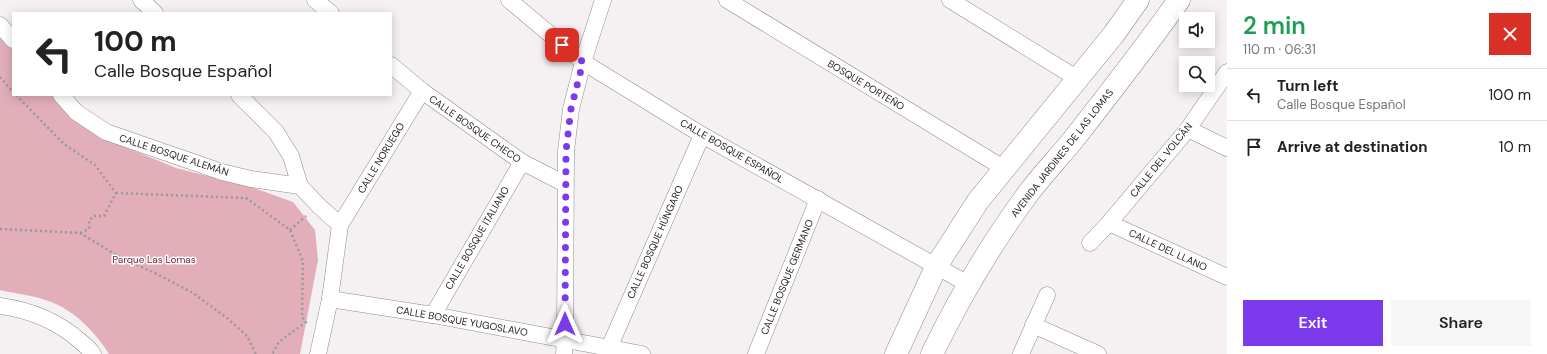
<!DOCTYPE html>
<meta charset="utf-8">
<style>
body{margin:0;font-family:"DM Sans",sans-serif;background:#f6f6f6;color:#222;height:100vh;display:flex;flex-direction:column;font-size:15px;white-space:nowrap}
*{box-sizing:border-box;margin:0}
p{font-size:13px;color:#767676}
.icon{flex:none;width:22px;height:22px;fill:none;stroke:currentColor;stroke-width:2;stroke-linecap:round;stroke-linejoin:round}
.map{position:relative;flex:1;overflow:hidden}
.sheet{display:flex;flex-direction:column;background:#fff;width:320px}
.sheet>*{flex:none}
.guide{position:absolute;left:12px;top:12px;width:380px;height:84px;border-radius:0px;box-shadow:0 2px 10px #0003;background:#fff;color:#222;overflow:hidden}
.tools{position:absolute;left:1179px;top:12px;display:grid;gap:8px}
.tools a{display:grid;place-items:center;width:36px;height:36px;border-radius:0px;background:#fff;box-shadow:0 2px 10px #0003;font-size:20px}
.pin{position:absolute;display:grid;place-items:center;width:34px;height:34px;color:#fff;margin:-17px;border-radius:8px;box-shadow:0 2px 6px #0006}
.me{position:absolute;width:44px;margin:-22px;rotate:0deg;stroke-linejoin:round;filter:drop-shadow(0 0 3px #0008)}
.turn{display:flex;align-items:center;gap:14px;height:84px;padding:0 16px;font-size:18px}
.turn .icon{width:52px;height:52px;stroke-width:2.5}
.turn b{display:block;font-size:28px;line-height:34px}
.round{display:grid;place-items:center;flex:none;width:42px;height:42px;border-radius:0px;background:#f6f6f6}
.head{display:flex;align-items:center;justify-content:space-between;height:68px;padding:0 16px}
h1{font-size:24px;font-weight:600;line-height:30px;color:#1e9e55}
.primary-button{display:flex;gap:8px;margin-top:auto;padding:8px 16px}
.primary-button a{flex:1;height:46px;border-radius:0px;background:#7c3aed;color:#fff;font-size:16px;font-weight:600;line-height:46px;text-align:center}
.primary-button a+a{background:#f6f6f6;color:#222}
ul{padding:0;list-style:none}
li{display:flex;align-items:center;gap:12px;height:52px;padding:0 16px;border-top:1px solid #e0e0e0}
li div{flex:1}
li b{display:block;font-size:15px}
li em{font-style:normal}
main{display:flex;flex:1;min-height:0}
.map>svg:first-child{display:block}
</style>
<main>
<div class="map">
<svg width="1227" height="354" viewBox="0 0 1227 354">
<rect width="100%" height="100%" fill="#f5f0f1"/>
<path fill="#e1aeb9" d="M0,35L13,49V95H54L101,137L176,168L254,188L293,202L315,230L318,260L300,354H109C96,333 75,311 51,302C35,295 16,294 0,290Z"/>
<g fill="none" stroke-linecap="round" stroke-linejoin="round">
<defs>
<g id="street">
<path d="M141,0L155,13"/>
<path d="M315,0L331,13"/>
<path d="M509,0L583,62L702,135L968,284"/>
<path d="M727,0L1005,169"/>
<path d="M950,0L1078,79"/>
<path d="M0,25L13,40"/>
<path d="M391,65L422,91L522,162L565,184"/>
<path d="M61,95L76,112L106,132L222,172L251,179L300,186"/>
<path d="M239,95L276,132L291,156L300,186L319,206L340,225L330,299L318,354"/>
<path d="M1188,129L1227,148"/>
<path d="M1109,223L1227,277"/>
<path d="M340,225L422,91"/>
<path d="M1090,243L1109,223L1188,129L1227,72"/>
<path d="M330,299L433,315L642,354"/>
<path d="M0,306C30,310 57,321 80,341C85,345 90,349 93,354"/>
<path d="M433,315L522,162"/>
<path d="M1033,325L1098,354"/>
<path d="M609,348L702,135"/>
<path d="M564,354L565,340L566,151L571,109L583,62L603,0"/>
<path d="M756,354L818,199"/>
<path d="M1021,354L1047,295"/>
</g>
<g id="secondary">
<path d="M896,354L937,265L978,201L1114,34L1138,0"/>
<path d="M932,354C960,296 992,242 1030,191C1044,173 1059,157 1073,140C1109,94 1145,48 1179,0"/>
</g>
</defs>
<use href="#street" stroke="#908b8c" stroke-width="17"/>
<use href="#secondary" stroke="#908b8c" stroke-width="23"/>
<g stroke="#9b9798" stroke-width="2.5" stroke-dasharray="2 3" stroke-linecap="butt">
<path d="M0,77L13,92"/>
<path d="M16,95L64,144L95,165L116,193L104,216H93L89,221V229L80,233"/>
<path d="M116,193L246,198L290,230L303,261L302,317L306,322L279,342L272,354"/>
<path d="M0,229L80,233L118,256L157,274L193,293L227,318L247,336L256,354"/>
<path d="M290,230L306,216"/>
</g>
<use href="#street" stroke="#fff" stroke-width="16"/>
<use href="#secondary" stroke="#fff" stroke-width="22"/>
</g>
<g fill="none" stroke-linecap="round" stroke-linejoin="round">
<path stroke="#7c3aed" stroke-width="7" stroke-dasharray="0 12.6" d="M562,45L583,62L571,109L566,151L565,324"/>
</g>
<g text-anchor="middle" dominant-baseline="central" stroke-width="3" stroke-linejoin="round" paint-order="stroke">
<g font-size="10" fill="#252323" stroke="#fefefe">
<text transform="translate(866 85) rotate(31)">BOSQUE PORTEÑO</text>
<text transform="translate(475 129) rotate(35)">CALLE BOSQUE CHECO</text>
<text transform="translate(732 151) rotate(30)">CALLE BOSQUE ESPAÑOL</text>
<text transform="translate(1062 153) rotate(-52)">AVENIDA JARDINES DE LAS LOMAS</text>
<text transform="translate(174 155) rotate(18)">CALLE BOSQUE ALEMÁN</text>
<text transform="translate(381 158) rotate(-59)">CALLE NORUEGO</text>
<text transform="translate(1161 160) rotate(-51)">CALLE DEL VOLCÁN</text>
<text transform="translate(477 238) rotate(-60)">CALLE BOSQUE ITALIANO</text>
<text transform="translate(655 242) rotate(-66)">CALLE BOSQUE HÚNGARO</text>
<text transform="translate(1168 250) rotate(25)">CALLE DEL LLANO</text>
<text transform="translate(787 277) rotate(-68)">CALLE BOSQUE GERMANO</text>
<text transform="translate(462 321) rotate(10)">CALLE BOSQUE YUGOSLAVO</text>
</g>
<g font-size="10" fill="#75263f" stroke="#fefefe">
<text x="154" y="259">Parque Las Lomas</text>
</g>
</g>
</svg>
<div class="tools">
<a><svg class="icon" aria-label="sound" viewBox="0 0 24 24"><path d="M4 9h4l5-4v14l-5-4H4zM17 9q2 3 0 6"/></svg></a>
<a><svg class="icon" aria-label="search" viewBox="0 0 24 24"><circle cx="10" cy="10" r="6"/><path d="M15 15l6 6"/></svg></a>
</div>
<div class="pin" style="left:562px;top:45px;background:#d93025"><svg class="icon" aria-label="arrive" viewBox="0 0 24 24"><path d="M6 21V4h12l-3 4 3 4H6"/></svg></div>
<svg class="me" style="left:565px;top:324px" viewBox="-20 -20 40 40"><path d="M0-17L14 15 0 8-14 15z" fill="#7c3aed" stroke="#fff" stroke-width="4"/></svg>
<div class="guide">
<div class="turn"><svg class="icon" aria-label="left" viewBox="0 0 24 24"><path d="M17 20v-9H6M10 6l-5 5 5 5"/></svg><div><b>100 m</b>Calle Bosque Español</div></div>
</div>
</div>
<section class="sheet">
<div class="head"><div><h1>2 min</h1><p>110 m · 06:31</p></div><a class="round" style="background:#d93025;color:#fff"><svg class="icon" aria-label="close" viewBox="0 0 24 24"><path d="M6 6l12 12M18 6L6 18"/></svg></a></div>
<ul>
<li><svg class="icon" aria-label="left" viewBox="0 0 24 24"><path d="M17 20v-9H6M10 6l-5 5 5 5"/></svg><div><b>Turn left</b><p>Calle Bosque Español</p></div><em>100 m</em></li>
<li><svg class="icon" aria-label="arrive" viewBox="0 0 24 24"><path d="M6 21V4h12l-3 4 3 4H6"/></svg><div><b>Arrive at destination</b></div><em>10 m</em></li>
</ul>
<div class="primary-button"><a>Exit</a><a>Share</a></div>
</section>
</main>
